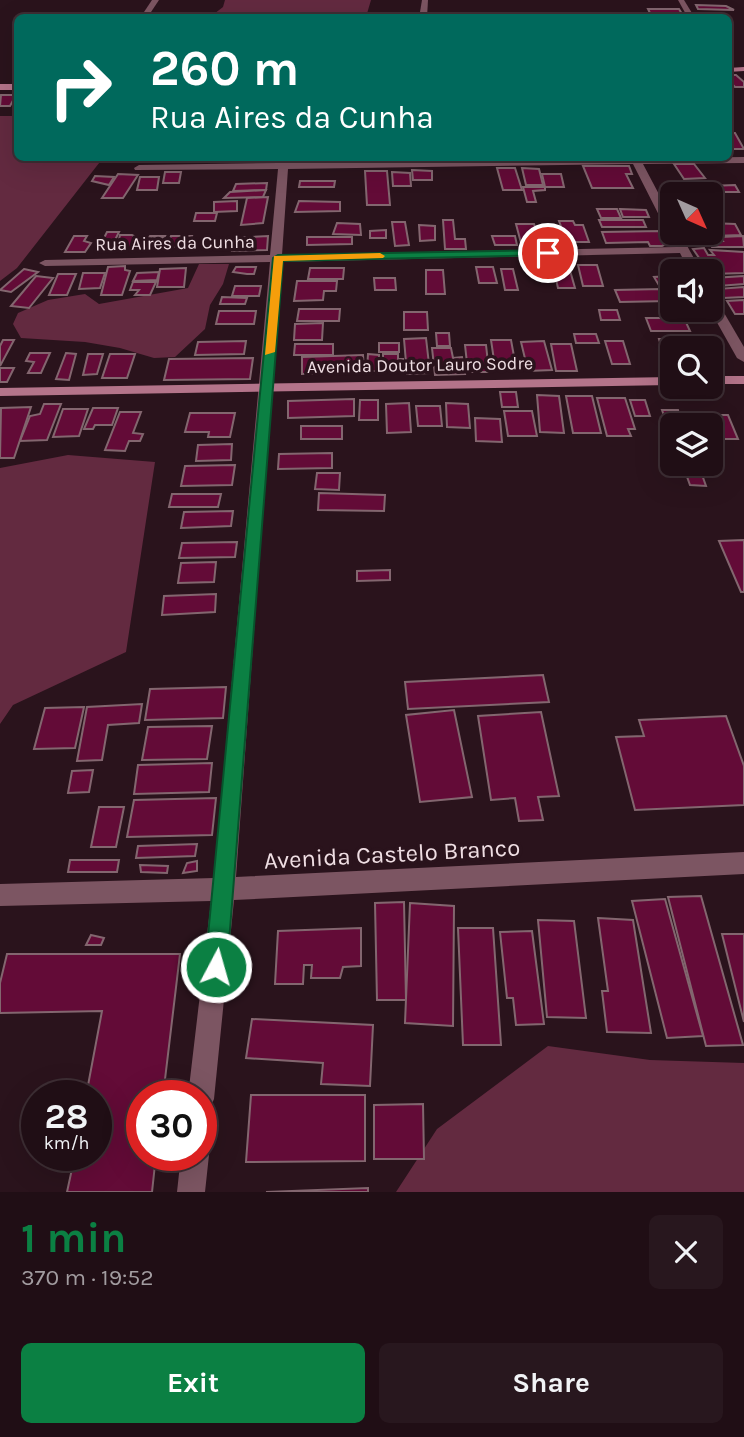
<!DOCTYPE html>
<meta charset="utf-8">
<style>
body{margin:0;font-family:Karla,sans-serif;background:#28171e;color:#f1f3f6;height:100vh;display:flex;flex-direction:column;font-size:26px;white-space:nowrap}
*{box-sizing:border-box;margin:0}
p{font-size:23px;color:#a29ca0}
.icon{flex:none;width:38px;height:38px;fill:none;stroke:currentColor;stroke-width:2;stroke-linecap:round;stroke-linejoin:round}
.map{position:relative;height:1192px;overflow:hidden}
.side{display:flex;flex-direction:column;background:#200e15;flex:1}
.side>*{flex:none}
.guide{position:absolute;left:14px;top:14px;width:718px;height:147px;border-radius:10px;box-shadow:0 7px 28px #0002,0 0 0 2px #3d2e34;background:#00695c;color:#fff;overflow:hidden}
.needle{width:46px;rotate:135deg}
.controls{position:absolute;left:660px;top:182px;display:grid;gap:14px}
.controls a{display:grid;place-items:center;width:63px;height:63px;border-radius:10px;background:#200e15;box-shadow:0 7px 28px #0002,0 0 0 2px #3d2e34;font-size:35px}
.speed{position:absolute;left:21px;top:1080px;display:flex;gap:14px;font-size:35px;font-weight:700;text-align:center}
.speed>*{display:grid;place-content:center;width:91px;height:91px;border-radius:50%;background:#200e15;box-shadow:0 7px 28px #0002,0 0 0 2px #3d2e34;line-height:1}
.speed small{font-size:18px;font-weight:400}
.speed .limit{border:10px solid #d22;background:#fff;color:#111}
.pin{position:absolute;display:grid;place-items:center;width:60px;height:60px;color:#fff;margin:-30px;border:4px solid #fff;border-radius:50%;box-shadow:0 2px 7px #0007}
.me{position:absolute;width:77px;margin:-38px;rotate:6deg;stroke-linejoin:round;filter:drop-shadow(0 0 5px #0008)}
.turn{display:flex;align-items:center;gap:24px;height:147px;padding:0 21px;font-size:32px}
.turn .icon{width:91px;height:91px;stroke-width:2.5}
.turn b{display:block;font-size:49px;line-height:60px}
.round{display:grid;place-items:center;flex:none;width:74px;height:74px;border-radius:10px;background:#28171e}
.head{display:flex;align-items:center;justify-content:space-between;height:119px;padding:0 21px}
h1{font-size:42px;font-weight:700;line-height:52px;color:#0b8043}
.action{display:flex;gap:14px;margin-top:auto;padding:14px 21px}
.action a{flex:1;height:80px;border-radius:10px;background:#0b8043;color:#fff;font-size:28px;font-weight:700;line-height:80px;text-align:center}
.action a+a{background:#28171e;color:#f1f3f6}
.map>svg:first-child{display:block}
</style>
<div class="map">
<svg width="744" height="1192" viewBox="0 0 744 1192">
<rect width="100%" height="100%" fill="#2a131c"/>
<g fill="#632a40">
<path d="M225,0H371L366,17H210L223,7Z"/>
<path d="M0,116H17L18,158H103L17,268L0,281Z"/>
<path d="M199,264H229L223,284L210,305L205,329L175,357L154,358L120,348L85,342L21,338L13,324L18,313L48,300L85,294L99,304L188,288Z"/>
<path d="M68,455L155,462L126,652L13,705L0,724V468Z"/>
<path d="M548,1046L650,1060L744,1063V1192H396L437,1129Z"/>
</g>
<g fill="#630b37" stroke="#83666f" stroke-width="2">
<path d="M696,5L726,6L734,10L698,9Z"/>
<path d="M648,9H679L682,14L650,13Z"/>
<path d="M728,75H736L744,82V87H735L728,80Z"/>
<path d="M1,95H16L10,106H0Z"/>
<path d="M728,133H735L744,149H728Z"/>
<path d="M221,158H269L221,161Z"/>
<path d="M674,164H694L705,178L684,179Z"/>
<path d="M583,166H629L632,174H626L633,188H592Z"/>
<path d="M497,168H515L522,190H503Z"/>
<path d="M522,168L539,169L543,185H526Z"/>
<path d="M412,170L432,171V180H413Z"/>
<path d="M365,171H387L390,205H367Z"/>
<path d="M165,172H181L179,183H163Z"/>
<path d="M392,172L410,173L411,186H393Z"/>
<path d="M118,174L138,175L123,198H102Z"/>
<path d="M542,174H561L564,187H545Z"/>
<path d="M95,176L114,177L109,185L92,181Z"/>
<path d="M140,177H159L157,190H137Z"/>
<path d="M300,181H335L334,187H299Z"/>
<path d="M267,183L266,190L233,191L236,184Z"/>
<path d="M735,185L739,192H714L710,186Z"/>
<path d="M523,187H545V190L533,191L536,202H527Z"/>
<path d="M266,190L263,197L224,198L230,192Z"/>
<path d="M268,197L263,223L241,225L247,198Z"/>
<path d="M237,201V211L214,212V202Z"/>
<path d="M299,201L340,202V211L295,212Z"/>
<path d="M597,209H617L621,218H601Z"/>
<path d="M620,209L646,210L649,217H623Z"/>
<path d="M196,213H217L215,221H194Z"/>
<path d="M443,220H453L455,239H465L466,249H445Z"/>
<path d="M599,220H643L646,227H602Z"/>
<path d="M559,221H573L575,225H583L589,242H567Z"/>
<path d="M392,222H405L409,245L395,246Z"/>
<path d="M337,223L360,224L361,235L333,234Z"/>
<path d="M710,223L735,224L741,235L685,237L683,233H710Z"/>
<path d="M516,224H534L540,242L521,243Z"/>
<path d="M419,225L435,226V240L420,241Z"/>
<path d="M386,230V238H370V231Z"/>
<path d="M541,231H559L563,244H545Z"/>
<path d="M662,231L668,243L662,246H650L648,242L606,243L602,232Z"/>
<path d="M107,232H119L111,248H99Z"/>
<path d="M120,235H132L138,238L135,249H117Z"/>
<path d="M74,236H87L84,241L91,243L85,252H65Z"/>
<path d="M150,236H165L158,250H141Z"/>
<path d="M171,236H192L189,247H167Z"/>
<path d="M268,236L267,250L232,251L234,238Z"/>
<path d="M492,236H515L517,245H495Z"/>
<path d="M743,236L744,247H712L709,241H723L721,237Z"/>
<path d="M150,237H163L157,249H145Z"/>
<path d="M307,237H352V244L307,245Z"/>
<path d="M704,248L708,255H714L710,250L744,252V273L710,274L693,249Z"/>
<path d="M578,265H597L603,286H583Z"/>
<path d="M125,266V270L130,271L122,295H101L108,267Z"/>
<path d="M236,267H256L254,274H247L233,272Z"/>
<path d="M476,267H493L497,283H479Z"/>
<path d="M553,267H569L575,288H558Z"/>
<path d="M186,268L184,287H157L160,269Z"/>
<path d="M310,268H344L343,279H308Z"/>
<path d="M24,269L38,272L11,292L0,290Z"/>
<path d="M501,269H513L518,290H505Z"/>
<path d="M426,270H443L445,294H426Z"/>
<path d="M159,272L157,280L133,281L137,273Z"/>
<path d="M83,273H105L100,288L79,289Z"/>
<path d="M58,274H76L67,295H49Z"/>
<path d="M36,276L53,278L29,308L11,306Z"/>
<path d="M672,276V286L660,287L654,277Z"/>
<path d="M744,276V284L718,286L713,278Z"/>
<path d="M374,278H395L396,290H375Z"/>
<path d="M297,281H337L336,291H324L323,300L294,301Z"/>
<path d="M133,282H156L150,295H135L139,290H130Z"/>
<path d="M235,286H261L259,296H232Z"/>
<path d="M744,287V297L723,298L717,289Z"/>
<path d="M662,289L668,301L620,302L615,290Z"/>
<path d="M222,297L247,298L245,304H220Z"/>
<path d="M744,300V314H735L727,301Z"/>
<path d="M666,305H672V310H691L694,315H670Z"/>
<path d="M299,309H340L339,321H297Z"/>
<path d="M599,310H617L620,320H601Z"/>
<path d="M219,311H256L254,324H216Z"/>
<path d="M404,312H427L428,330H404Z"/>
<path d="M646,318H684L690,331H651Z"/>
<path d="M323,323L322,340H294L295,324Z"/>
<path d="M436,333H449L450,346H437Z"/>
<path d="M574,334H596L599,343H576Z"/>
<path d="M426,338L430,373L407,374L404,339Z"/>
<path d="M659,339H699L702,347L661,346Z"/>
<path d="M3,340H14L0,366V346Z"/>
<path d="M491,340H511L516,367H495Z"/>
<path d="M246,341L244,354L195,355L198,342Z"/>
<path d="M544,341L552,370L528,371L521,342Z"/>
<path d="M605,341H623L630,364H612Z"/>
<rect x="379" y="343" width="20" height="9"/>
<path d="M295,344H333V355H294Z"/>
<path d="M551,344H571L577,371H556Z"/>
<path d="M465,345H486L489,372H468Z"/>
<path d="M432,348H451L453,358L462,357L465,374L435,375Z"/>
<path d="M30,353H50L41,373H28L34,362L26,361Z"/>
<path d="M66,353L76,354L69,380L56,379Z"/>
<path d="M88,354H103L97,374L83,375Z"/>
<path d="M110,354H135L127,378H102Z"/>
<path d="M368,354L379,355V371H367Z"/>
<path d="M383,354H398V359H403V368H383Z"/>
<path d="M363,355L364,371L302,374V357Z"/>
<path d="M253,358L250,379L164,380L169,359Z"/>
<path d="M0,368H14L7,382H0Z"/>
<path d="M500,392H516L518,407H502Z"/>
<path d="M537,395L559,396L564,433L540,432Z"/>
<path d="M566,396H592L601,433H573Z"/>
<path d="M597,398H625L635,429H628L631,436H607Z"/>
<path d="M354,399V416L288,418V401Z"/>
<path d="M360,400H378V420H359Z"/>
<path d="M630,400H645L650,416H635Z"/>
<path d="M409,403L411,432L387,433L386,404Z"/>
<path d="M446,403L468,404L470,428L447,427Z"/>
<path d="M44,404H61L47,440L20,441L30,416L40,414Z"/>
<path d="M416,406H440L442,426H418Z"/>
<path d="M31,407L14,458H0L1,408Z"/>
<path d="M93,408H118L112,425H95L93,429H84Z"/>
<path d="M63,409H88L79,436L53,437Z"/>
<path d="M662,410H678L679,415H728L738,439H710V425H672V438Z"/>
<path d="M504,411H532L537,436H508Z"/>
<path d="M120,412H141L133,433L143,434L140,441H129L125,451L105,450Z"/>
<path d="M190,413H235L230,437H208L209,432H185Z"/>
<path d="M475,418L500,419L502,442L476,441Z"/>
<rect x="301" y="426" width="41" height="13"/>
<path d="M232,444L231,460L196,461L198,445Z"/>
<path d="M332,453V468L278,469L279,454Z"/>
<path d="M235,465L232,485L181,486L185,466Z"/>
<path d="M685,471L701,472L706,486L690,485Z"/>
<path d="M317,473H340L339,490L315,489Z"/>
<path d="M319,493L385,495L384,511L318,510Z"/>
<path d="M172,494H221L218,507H169Z"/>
<path d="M233,511L231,526L181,528L184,512Z"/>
<path d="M744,540V592H741L719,541Z"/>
<path d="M237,542L235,557L179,558L182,543Z"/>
<path d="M216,562L214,582L178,583L181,563Z"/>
<path d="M390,570V580L357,581V571Z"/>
<path d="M216,594L215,612L162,615L164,596Z"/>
<path d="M543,675L549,702L408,709L405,682Z"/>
<path d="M226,687L223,718L145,720L150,689Z"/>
<path d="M142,704L139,723L108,725L102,760L77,761L87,707Z"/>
<path d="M84,707L75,748L34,749L45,708Z"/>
<path d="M454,710L472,797L420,802L406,715Z"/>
<path d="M541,712L559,796L538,797L543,820L519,821L515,798L491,800L478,716Z"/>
<path d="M726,716L744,766V805L635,810L616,737L644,736L639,720Z"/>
<path d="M212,726L207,759L142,760L148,727Z"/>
<path d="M212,763L209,792L134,794L138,765Z"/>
<path d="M93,770L89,792L68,793L72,771Z"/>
<path d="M216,798L212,835L127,837L134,800Z"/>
<path d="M99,807H124L116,847H91Z"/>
<path d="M197,844L195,856L136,858L138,846Z"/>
<path d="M70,860H119L117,872H68Z"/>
<path d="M197,861V871L183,873L187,863Z"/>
<path d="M140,865L168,866L167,873L141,872Z"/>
<path d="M701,896L743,1045L706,1046L668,897Z"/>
<path d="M665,899L703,1036L667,1038L632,901Z"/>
<path d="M404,902L406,1000H377L375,903Z"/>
<path d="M410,903L454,906L453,1026L405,1023Z"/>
<path d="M598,918L633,920L651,1033L607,1032L602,991H608Z"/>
<path d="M538,920L574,921L586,1018L547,1017Z"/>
<path d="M361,928V966L343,967L340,978H311L312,965H304L303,984H275L278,931Z"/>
<path d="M458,928H493L501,1045H463Z"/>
<path d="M532,931L544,1024L516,1025L513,998H507L500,932Z"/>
<path d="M722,934H744V1022Z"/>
<path d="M91,935L104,938L101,945H86Z"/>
<path d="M7,954H180L163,1096H142V1155H156L152,1192H67L75,1155H96V1096H86L102,1011L0,1013V983Z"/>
<path d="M252,1019L373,1025L370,1086L321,1084L323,1063L246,1058Z"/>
<path d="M251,1095H365V1161L246,1162Z"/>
<path d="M423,1104L424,1159H374V1105Z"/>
<path d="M368,1188V1192H266Z"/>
</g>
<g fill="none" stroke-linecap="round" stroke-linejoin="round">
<g fill="#7c5562" fill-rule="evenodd">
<path d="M152,0H159L147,18H140Z"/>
<path d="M422,0H428L427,18H419Z"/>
<path d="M678,0H684L695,18H688Z"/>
<path d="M744,157V163L643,164L672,219V232L666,229L633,164L288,169L282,255L676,247L673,242L679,239L685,242L701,271H689L680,253L281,262L236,877L744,852V874L234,900L214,1099L210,1108L201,1112V1096H188L211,901L0,906V884L214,878L270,262L45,266L39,263L45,260L270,255L278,169L135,170L134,168L139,165L279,163V158H289V163Z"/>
<path d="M710,295L716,299L744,347V362L737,358L710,310Z"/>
<path d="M201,1144L209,1155L205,1192H177L181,1155H201Z"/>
</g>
<g fill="#b4748a" fill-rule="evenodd">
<path d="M744,67V71L728,72V68Z"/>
<rect x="0" y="84" width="18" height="6"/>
<rect x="710" y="376" width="34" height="8"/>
<path d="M672,377V385L0,396V388Z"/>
</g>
</g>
<path fill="#0b8043" stroke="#07532c" stroke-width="2" d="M548,250L552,251V255L283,261L227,967L224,975L216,978L208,975L205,967L273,258L278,255Z"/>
<path fill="#f59e0b" d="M380,253L385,256L383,258L283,261L275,352L265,355L274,256Z"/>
<g text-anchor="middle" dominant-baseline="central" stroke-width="7" stroke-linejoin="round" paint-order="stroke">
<g font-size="18" fill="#efdee3" stroke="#2a131c">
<text transform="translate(175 243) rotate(-1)">Rua Aires da Cunha</text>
<text transform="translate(420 365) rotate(-1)">Avenida Doutor Lauro Sodre</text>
</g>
<g font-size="24" fill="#efdee3" stroke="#2a131c">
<text transform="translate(392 854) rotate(-3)">Avenida Castelo Branco</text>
</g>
</g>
</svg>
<div class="controls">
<a><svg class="needle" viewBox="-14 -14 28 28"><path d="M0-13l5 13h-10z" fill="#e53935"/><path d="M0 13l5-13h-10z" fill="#a29ca0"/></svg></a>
<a><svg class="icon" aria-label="sound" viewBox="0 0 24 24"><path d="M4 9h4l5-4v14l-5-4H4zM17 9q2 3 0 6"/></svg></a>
<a><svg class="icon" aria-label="search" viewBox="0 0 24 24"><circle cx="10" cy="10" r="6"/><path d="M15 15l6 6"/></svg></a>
<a><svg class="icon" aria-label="layers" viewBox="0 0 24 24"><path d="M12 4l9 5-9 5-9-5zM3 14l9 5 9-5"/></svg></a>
</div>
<div class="speed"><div>28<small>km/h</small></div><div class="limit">30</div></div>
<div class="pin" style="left:548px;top:253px;background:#d93025"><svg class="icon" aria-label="arrive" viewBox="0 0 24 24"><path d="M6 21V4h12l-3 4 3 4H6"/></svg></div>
<svg class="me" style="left:216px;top:967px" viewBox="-20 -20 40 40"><circle r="17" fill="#0b8043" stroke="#fff" stroke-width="3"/><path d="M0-11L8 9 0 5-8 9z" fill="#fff"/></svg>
<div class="guide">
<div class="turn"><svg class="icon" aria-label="right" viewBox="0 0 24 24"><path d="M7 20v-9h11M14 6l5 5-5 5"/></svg><div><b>260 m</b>Rua Aires da Cunha</div></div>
</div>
</div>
<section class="side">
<div class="head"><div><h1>1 min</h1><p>370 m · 19:52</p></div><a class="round"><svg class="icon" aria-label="close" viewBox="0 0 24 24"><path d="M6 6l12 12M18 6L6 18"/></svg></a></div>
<div class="action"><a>Exit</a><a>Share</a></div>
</section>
